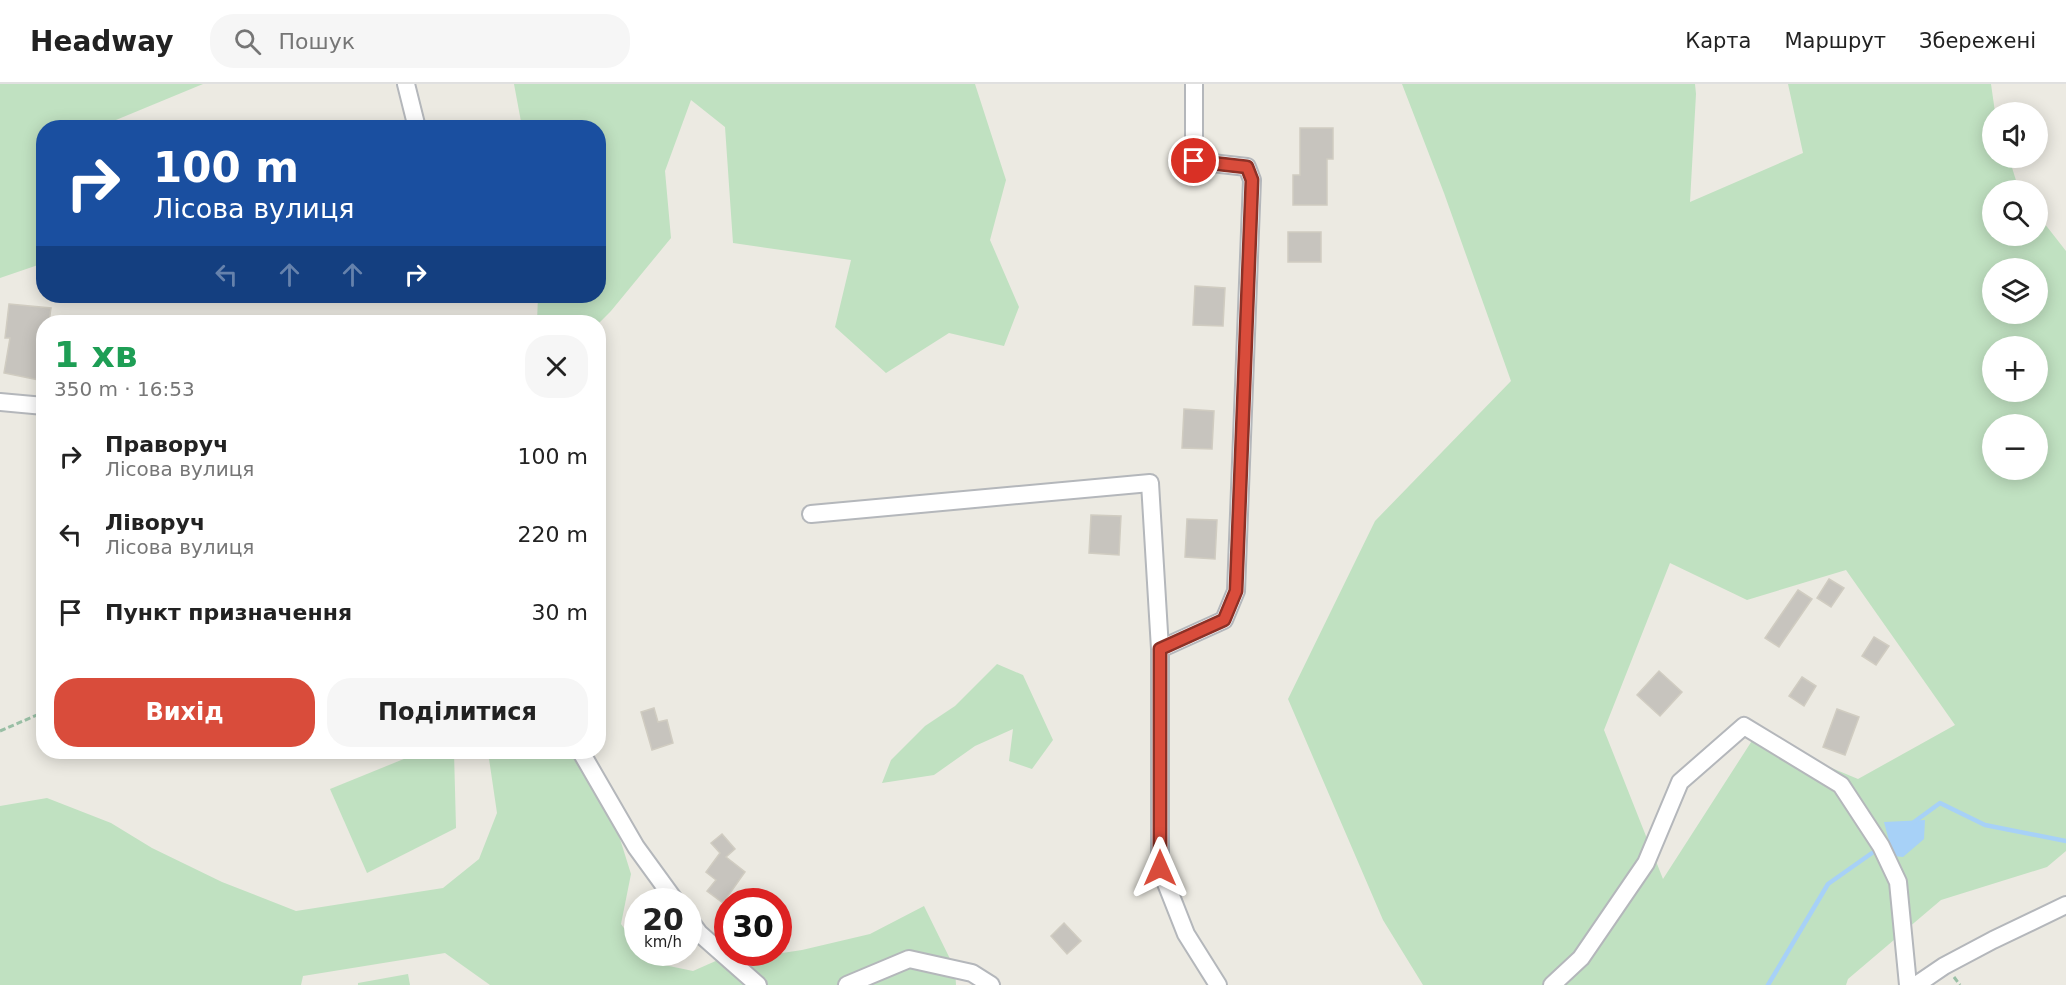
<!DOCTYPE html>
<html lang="uk">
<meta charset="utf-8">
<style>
body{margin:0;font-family:"DejaVu Sans",sans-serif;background:#f6f6f6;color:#222;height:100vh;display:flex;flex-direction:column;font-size:22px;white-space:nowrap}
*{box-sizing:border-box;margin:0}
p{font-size:20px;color:#767676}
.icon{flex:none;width:33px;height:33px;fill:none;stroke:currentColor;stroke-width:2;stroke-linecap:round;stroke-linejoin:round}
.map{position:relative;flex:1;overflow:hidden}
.details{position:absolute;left:36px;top:231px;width:570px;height:444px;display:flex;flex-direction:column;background:#fff;border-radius:24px;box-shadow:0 3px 15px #0003}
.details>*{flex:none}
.guide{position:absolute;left:36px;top:36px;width:570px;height:183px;border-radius:24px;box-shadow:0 3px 15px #0003;background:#1a4fa0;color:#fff;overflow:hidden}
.controls{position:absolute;left:1982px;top:18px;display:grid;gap:12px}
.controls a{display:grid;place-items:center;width:66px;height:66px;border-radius:50%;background:#fff;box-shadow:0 3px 15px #0003;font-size:30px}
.speed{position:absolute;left:624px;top:804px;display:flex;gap:12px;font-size:30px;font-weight:700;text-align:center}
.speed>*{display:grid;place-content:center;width:78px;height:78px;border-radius:50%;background:#fff;box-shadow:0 3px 15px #0003;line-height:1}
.speed small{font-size:15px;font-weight:400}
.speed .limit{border:9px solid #d22;background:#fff;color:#111}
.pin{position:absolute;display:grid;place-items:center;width:51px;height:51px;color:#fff;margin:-26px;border:3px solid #fff;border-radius:50%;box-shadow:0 2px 6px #0007}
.me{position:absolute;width:66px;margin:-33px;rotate:0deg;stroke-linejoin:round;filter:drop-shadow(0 0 4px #0008)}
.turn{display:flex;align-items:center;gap:21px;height:126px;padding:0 18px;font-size:27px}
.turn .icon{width:78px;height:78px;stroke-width:2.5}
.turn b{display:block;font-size:42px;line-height:51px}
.lanes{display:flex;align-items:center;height:57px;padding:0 18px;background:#0003;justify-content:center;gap:30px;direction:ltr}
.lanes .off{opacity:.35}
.round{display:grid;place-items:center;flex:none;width:63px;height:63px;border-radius:24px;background:#f6f6f6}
.summary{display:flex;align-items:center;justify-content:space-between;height:102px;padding:0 18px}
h1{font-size:36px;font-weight:800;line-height:45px;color:#1e9e55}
.cta{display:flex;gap:12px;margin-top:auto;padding:12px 18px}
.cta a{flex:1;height:69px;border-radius:24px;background:#d94c3b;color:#fff;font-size:24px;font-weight:800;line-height:69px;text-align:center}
.cta a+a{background:#f6f6f6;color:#222}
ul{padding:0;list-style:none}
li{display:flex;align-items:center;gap:18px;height:78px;padding:0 18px}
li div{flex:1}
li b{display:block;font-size:22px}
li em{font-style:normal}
header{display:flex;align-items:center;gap:36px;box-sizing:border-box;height:84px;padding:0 30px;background:#fff;border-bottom:2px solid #e0e0e0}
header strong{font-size:28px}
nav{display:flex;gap:33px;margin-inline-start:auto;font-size:21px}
.search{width:420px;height:54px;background:#f6f6f6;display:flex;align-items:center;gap:15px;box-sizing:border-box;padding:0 21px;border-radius:24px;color:#767676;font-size:22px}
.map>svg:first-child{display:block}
</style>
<header>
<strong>Headway</strong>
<div class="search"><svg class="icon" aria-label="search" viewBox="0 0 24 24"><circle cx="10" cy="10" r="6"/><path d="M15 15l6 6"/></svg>Пошук</div>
<nav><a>Карта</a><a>Маршрут</a><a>Збережені</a></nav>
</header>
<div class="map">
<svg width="2066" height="901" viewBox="0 0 2066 901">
<rect width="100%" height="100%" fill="#eceae2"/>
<g fill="#c0e1c1" fill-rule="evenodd">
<path d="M0,0H203L99,43L44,44V148L38,181L0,194Z"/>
<path d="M514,0H975L1006,96L990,156L1019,223L1004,262L949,249L886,289L835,243L851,176L733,159L725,43L691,16L665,87L671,154L611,227L599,239L537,238L538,212H598V44L522,43Z"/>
<path d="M1402,0H1695L1696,10L1690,118L1803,69L1788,0H1991L1995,28H1992V74H2009L2019,106H1992V152H2037V130L2066,167V767L2047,783L1941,816L1848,895L1846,901H1423L1383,836L1288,615L1375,437L1511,297L1444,109ZM1992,184H2037V230H1992ZM1992,262H2037V308H1992ZM1992,340H2037V386H1992ZM1670,479L1747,516L1846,486L1955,641L1858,695L1755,652L1663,795L1604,646Z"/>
<path d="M997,580L1023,591L1053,656L1032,685L1009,677L1013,645L975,662L934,691L882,699L891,676L925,642L955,622Z"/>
<path d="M421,668H454L456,744L367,789L330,705Z"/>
<path d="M488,668H581L605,707L631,790L621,840L637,862L638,868L643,869L650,878L693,887L727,872L756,873L802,866L870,850L924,822L955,885L956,901H490L445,869L303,892L301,901H0V722L47,714L111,739L152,764L222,798L296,827L443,804L479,775L497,729Z"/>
<path d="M408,890L410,901H358V899Z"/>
</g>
<path fill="#a7d1f7" d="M1925,736L1924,755L1903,773L1893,772L1884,738Z"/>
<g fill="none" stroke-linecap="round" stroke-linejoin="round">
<g stroke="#a7d1f7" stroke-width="4.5">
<path d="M1914,738L1940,719L1985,741L2066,757"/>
<path d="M1768,901L1828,800L1872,769"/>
</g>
</g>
<g fill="#c7c4be" stroke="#d0ccc1" stroke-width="1.5">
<path d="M1300,44H1333V75H1327V121H1293V91H1300Z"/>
<rect x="1288" y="148" width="33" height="30"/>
<path d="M1195,202L1225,204L1223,242L1193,241Z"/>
<path d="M9,220L51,224L49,238H44V297L4,289L10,254H5Z"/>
<path d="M1184,325L1214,327L1212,365L1182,364Z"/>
<path d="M1091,431L1121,432L1119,471L1089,469Z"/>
<path d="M1187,435L1217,436L1215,475L1185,473Z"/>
<path d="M1829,495L1844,504L1831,523L1817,514Z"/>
<path d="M1798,506L1812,515L1779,563L1765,554Z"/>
<path d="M1874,553L1889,562L1876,581L1862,572Z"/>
<path d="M1659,587L1682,608L1660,632L1637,611Z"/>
<path d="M1802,593L1816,602L1804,622L1789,612Z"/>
<path d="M654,624L658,638L667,636L673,659L652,666L641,628Z"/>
<path d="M1837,625L1859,633L1845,671L1823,663Z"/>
<path d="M722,750L735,765L726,773L745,788L723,819L707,807L716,796L706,788L720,769L711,759Z"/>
<path d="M1064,839L1081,857L1067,870L1051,852Z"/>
</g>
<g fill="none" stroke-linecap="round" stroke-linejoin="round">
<defs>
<g id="minor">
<path d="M406,0L417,44"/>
<path d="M1194,0V77L1247,83L1252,96L1236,507L1224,536L1160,565V784L1186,850L1218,901"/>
<path d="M0,318L44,322"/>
<path d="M811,430L1150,399L1160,565"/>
<path d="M581,668L636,763L676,818"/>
<path d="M688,834L699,849L758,901"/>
<path d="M847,901L909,875L972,889L991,901"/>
<path d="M1552,901L1581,874L1646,779L1680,698L1744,642L1841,701L1881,762L1898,798L1908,901"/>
<path d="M1916,901L1944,882L1993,856L2066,821"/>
</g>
</defs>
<use href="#minor" stroke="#b4b7bb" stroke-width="20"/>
<g stroke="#99bfa5" stroke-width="3" stroke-dasharray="6 3" stroke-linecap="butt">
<path d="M0,647L44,628"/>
<path d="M1954,893L1960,901"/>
</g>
<use href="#minor" stroke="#fff" stroke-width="16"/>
</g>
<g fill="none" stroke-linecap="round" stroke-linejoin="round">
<defs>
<path id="route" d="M1160,784V565L1224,536L1236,507L1252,96L1247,83L1194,77"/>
</defs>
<use href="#route" stroke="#8d3126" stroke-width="15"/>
<use href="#route" stroke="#d94c3b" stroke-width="10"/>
</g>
</svg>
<div class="controls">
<a><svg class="icon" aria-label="sound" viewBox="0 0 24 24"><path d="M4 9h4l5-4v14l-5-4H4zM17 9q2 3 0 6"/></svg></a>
<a><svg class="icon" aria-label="search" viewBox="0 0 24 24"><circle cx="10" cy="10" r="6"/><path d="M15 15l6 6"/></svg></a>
<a><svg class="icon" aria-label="layers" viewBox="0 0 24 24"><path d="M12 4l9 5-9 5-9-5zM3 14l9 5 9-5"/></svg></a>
<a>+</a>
<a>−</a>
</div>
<div class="speed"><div>20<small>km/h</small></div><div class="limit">30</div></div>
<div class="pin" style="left:1194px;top:77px;background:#d93025"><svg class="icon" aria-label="arrive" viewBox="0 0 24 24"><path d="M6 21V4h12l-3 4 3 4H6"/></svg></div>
<svg class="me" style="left:1160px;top:784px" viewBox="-20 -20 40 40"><path d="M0-17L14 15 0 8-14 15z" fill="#d94c3b" stroke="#fff" stroke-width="4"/></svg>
<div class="guide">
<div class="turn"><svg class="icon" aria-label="right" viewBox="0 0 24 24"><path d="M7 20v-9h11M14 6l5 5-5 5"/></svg><div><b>100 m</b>Лісова вулиця</div></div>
<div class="lanes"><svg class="icon off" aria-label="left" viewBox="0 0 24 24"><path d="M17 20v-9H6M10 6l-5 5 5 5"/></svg><svg class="icon off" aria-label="ahead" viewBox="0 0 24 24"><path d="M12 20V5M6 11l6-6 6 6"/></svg><svg class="icon off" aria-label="ahead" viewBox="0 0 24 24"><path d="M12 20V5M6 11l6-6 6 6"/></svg><svg class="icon" aria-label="right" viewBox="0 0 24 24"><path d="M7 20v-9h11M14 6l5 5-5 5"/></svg></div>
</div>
<section class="details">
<div class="summary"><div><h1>1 хв</h1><p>350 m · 16:53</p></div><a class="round"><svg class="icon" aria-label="close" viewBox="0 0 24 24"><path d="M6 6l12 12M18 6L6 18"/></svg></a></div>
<ul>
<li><svg class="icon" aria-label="right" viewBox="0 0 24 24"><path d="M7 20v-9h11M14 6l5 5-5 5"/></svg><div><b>Праворуч</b><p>Лісова вулиця</p></div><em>100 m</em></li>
<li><svg class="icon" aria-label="left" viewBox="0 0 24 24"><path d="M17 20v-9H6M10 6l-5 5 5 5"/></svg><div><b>Ліворуч</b><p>Лісова вулиця</p></div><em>220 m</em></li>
<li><svg class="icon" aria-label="arrive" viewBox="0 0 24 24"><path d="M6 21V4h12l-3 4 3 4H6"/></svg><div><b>Пункт призначення</b></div><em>30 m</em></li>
</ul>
<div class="cta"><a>Вихід</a><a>Поділитися</a></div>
</section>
</div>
